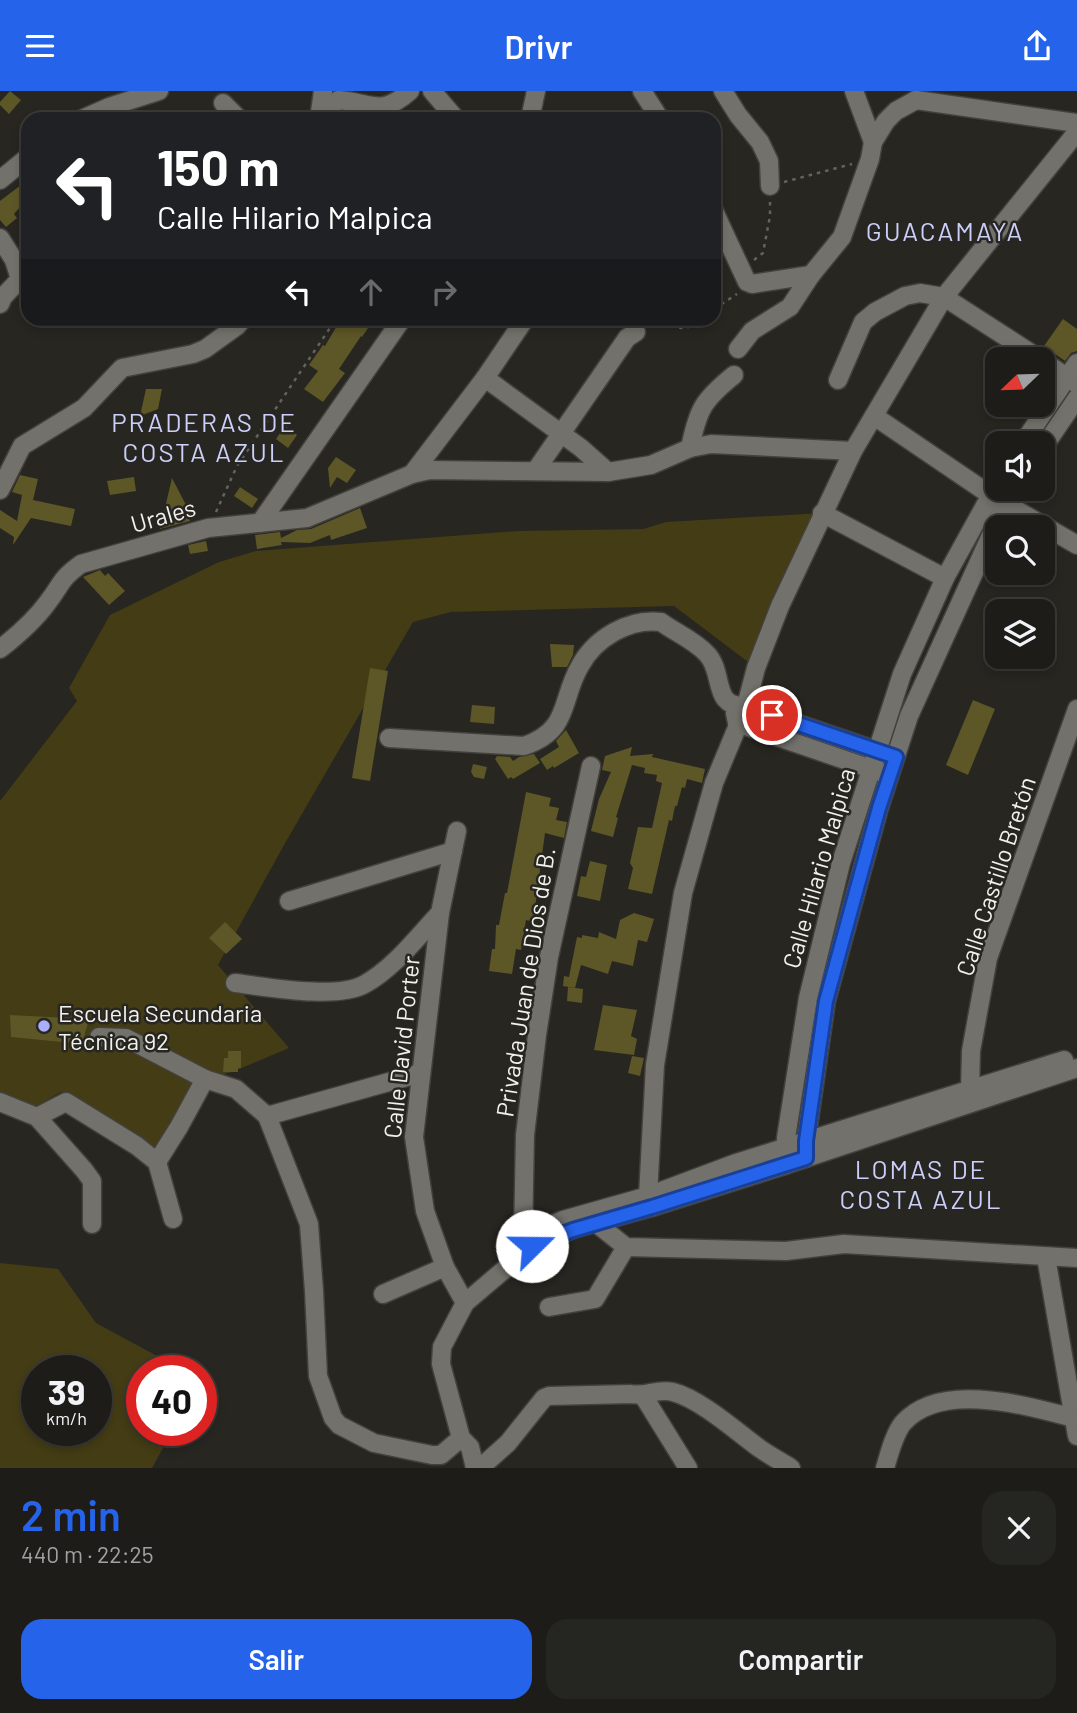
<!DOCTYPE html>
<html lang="es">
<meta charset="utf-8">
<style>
body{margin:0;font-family:Barlow,sans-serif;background:#252522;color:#f1f3f6;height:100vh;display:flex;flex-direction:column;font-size:26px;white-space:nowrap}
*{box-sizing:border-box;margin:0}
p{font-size:23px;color:#a0a1a2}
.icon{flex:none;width:38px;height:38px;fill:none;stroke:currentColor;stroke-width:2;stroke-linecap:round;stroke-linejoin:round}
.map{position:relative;height:1377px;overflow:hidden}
.drawer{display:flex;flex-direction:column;background:#1d1c19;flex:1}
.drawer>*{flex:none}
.top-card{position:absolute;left:21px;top:21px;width:700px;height:214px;border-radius:21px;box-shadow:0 4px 10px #0003,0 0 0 2px #3b3a38;background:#202124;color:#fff;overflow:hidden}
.needle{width:46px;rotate:247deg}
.controls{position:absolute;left:985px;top:256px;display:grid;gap:14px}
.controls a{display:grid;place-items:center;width:70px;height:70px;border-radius:14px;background:#1d1c19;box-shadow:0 4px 10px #0003,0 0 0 2px #3b3a38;font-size:35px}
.speed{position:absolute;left:21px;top:1264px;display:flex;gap:14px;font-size:35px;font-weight:700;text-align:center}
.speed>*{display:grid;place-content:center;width:91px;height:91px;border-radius:50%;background:#1d1c19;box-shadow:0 4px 10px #0003,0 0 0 2px #3b3a38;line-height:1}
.speed small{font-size:18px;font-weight:400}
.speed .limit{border:10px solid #d22;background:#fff;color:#111}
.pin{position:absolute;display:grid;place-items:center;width:60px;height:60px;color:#fff;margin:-30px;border:4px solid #fff;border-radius:50%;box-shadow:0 2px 7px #0007}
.me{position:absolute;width:77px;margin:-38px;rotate:68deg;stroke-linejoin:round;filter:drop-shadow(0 0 5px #0008)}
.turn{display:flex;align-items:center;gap:24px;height:147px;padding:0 21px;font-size:32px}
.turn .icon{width:91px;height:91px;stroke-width:2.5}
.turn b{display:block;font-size:49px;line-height:60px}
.lanes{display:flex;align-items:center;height:66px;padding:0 21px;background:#0003;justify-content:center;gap:35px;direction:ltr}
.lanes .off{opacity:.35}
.round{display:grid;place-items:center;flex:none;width:74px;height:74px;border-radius:21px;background:#252522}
.summary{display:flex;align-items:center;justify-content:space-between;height:119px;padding:0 21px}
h1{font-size:42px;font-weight:600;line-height:52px;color:#2563eb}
.primary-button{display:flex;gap:14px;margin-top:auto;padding:14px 21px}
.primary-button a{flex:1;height:80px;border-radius:21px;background:#2563eb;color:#fff;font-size:28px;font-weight:600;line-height:80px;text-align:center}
.primary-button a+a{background:#252522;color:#f1f3f6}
header{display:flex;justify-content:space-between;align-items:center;height:91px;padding:0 21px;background:#2563eb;color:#fff;font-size:32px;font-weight:600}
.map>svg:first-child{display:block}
</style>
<header><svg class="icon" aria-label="menu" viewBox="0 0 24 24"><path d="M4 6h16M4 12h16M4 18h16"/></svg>Drivr<svg class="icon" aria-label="share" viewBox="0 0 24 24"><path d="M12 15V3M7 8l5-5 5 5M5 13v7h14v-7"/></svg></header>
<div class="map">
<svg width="1077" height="1377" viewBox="0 0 1077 1377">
<rect width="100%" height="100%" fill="#272621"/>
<g fill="#433c14" fill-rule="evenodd">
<path d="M822,422L756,577L674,515L451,521L413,531L284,754L218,874L289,957L232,981L205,988L158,1058L61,1001L31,1018L0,1007V710L77,610L69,597L110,524L219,471L256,460L518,440L643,438L666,431Z"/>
<path d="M0,1172L58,1178L96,1232L172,1273L173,1279H142V1339H173L152,1377H0ZM37,1279H96V1339H37Z"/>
</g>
<g fill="#5d5627">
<path d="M10,0L21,9L9,23L0,14V11Z"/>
<path d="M21,94L28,102V107L14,123L17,127L6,136L0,129V110Z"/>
<path d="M348,228H355L368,237L362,246L361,245L339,278L345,282L323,311L304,298L318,280L309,274L323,254L325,255L338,233L342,236Z"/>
<path d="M1063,228L1077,238V260L1071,262L1065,270L1044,255Z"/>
<path d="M146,298H162L158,318L140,325Z"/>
<path d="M285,335L297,344L288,357L276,348Z"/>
<path d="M336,366L356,379L347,392L337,386L330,397L328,377Z"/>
<path d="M20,384L38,388L33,409L75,418L71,435L31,427L13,454L14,446L0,437V419L17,430L22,404L12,401Z"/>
<path d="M134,386L136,400L110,404L107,390Z"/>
<path d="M172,387L186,414L190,430L160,438Z"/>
<path d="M240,396L258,408L252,417L234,405Z"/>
<path d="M360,417L367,437L331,449L330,444L310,452L281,451L282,454L257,458L255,444L280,441L281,447L297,439L311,438Z"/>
<path d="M206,450L208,460L190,463L188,454Z"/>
<path d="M100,479L105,485L108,482L125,500L109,514L83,486Z"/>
<path d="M550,553L574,554L573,564L567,576H552Z"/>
<path d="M370,577L388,580L370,690L352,687Z"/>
<path d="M973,609L995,618L968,684L946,674Z"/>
<path d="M472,614L495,616L494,633L470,631Z"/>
<path d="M566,639L579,662L554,677L553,675L547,679L540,668L559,656L556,650Z"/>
<path d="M632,656L630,665L653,663L652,666L705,678L702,692L687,688L685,697L682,696L677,715H675L672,730L669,729L652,803L628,798L633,777L630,772L638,736L652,737L662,692L656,690L657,684L644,682L645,677L632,674L616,726L618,727L613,746L591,740L599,708L611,681L602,679L605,665Z"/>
<path d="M534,663L540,672L513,688L511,686L508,688L495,668L497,665L510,666L513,670L519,666Z"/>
<path d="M473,673L487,676L484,688L474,686L471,681Z"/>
<path d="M526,701L551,707L549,715L559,717L556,729L567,731L564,747L545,742L533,831L526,829L521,859L516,858L512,883L489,880L492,858H495L496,834H499L505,802H507Z"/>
<path d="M590,770L607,774L600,810L577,805L581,785L586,786Z"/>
<path d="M634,822L654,828L647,851L638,849L633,875L612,870L608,883L581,874L575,897L563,895L564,885L569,886L577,846L582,847V844L598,847L599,841L616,848L620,829Z"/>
<path d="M225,831L242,848L226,863L209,847Z"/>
<path d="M568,896L583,898L582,912L567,910Z"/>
<path d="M603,914L637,919L631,945L637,948L634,964L594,959Z"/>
<path d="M10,924L89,928L82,953L11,946Z"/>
<path d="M228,960H241V977H238V981H223L224,967H228Z"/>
<path d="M632,965L644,967L640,985L628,982Z"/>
</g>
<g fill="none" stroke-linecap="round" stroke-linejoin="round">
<defs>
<g id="minor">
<path d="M432,0L456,28"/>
<path d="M642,0L660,28"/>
<path d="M723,0L738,24L760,51L769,70L770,95"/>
<path d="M854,0L873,51"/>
<path d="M916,9L1077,32"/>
<path d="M223,12L239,28"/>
<path d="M320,27L338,9C371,11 380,27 410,0"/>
<path d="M82,28L109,16L159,0"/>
<path d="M319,28L323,0"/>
<path d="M530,28L536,0"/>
<path d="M0,89L28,66"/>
<path d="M714,120L747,191L752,193L811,184"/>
<path d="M0,147L14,169L20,188L3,206L0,213"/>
<path d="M738,258L752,240L790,216L811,184L842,146L870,68L873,51L886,30L896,20L916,9"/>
<path d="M1043,270L1077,293"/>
<path d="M485,287L581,357L608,381"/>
<path d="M838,289L863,231L875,221L905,205L920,202L944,206L1040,268"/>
<path d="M874,325L989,403L1077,454"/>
<path d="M1023,352L1077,272"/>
<path d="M690,357C698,318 703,309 734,284"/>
<path d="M1043,357L1077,307"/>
<path d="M536,379L627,247L636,241"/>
<path d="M412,383L485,287L525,228"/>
<path d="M0,399L22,355L84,317L122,277L193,263L205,258L237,235L243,228"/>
<path d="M822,422L945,487"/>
<path d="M260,432L402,228"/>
<path d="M0,558C18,544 35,529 48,511C62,493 60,488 81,473L208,437L307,427L412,383L430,379L608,381L651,374L690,357L711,353L853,360"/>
<path d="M735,622L737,632L883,682"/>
<path d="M389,647L524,655C571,639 560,609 580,575C595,547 629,527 661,531C676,542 694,549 707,563C725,582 711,617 746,615L886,663"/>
<path d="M457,740L440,822L414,1046L425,1120L445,1176L465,1212"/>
<path d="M289,810L453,760"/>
<path d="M235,892C268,896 337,909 365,893C395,876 417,846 440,822"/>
<path d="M99,946L126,947L205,988L236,998L267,1025L309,1133L314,1200L318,1285L333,1327L339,1334L374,1352L432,1364H441L461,1347"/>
<path d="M972,1007L970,999L971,960L988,867L1077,618"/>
<path d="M0,1011L37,1026L84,1079L92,1090V1133"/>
<path d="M267,1025L421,982"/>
<path d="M37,1026L66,1011L137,1055L157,1071L173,1128"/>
<path d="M806,1067V1050L826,910L879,717L909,625L1006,411L1015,397"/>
<path d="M157,1071L179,1036L205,988"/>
<path d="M785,1074L786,1047L808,907L841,772L902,583L945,487L998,391"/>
<path d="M652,1116L648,1105L655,974L683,802L714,692L746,615L756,577L780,515L853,360L944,206L1077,41"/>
<path d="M593,1127L596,1132L626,1156L786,1160L844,1153L1077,1167"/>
<path d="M529,1152L523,1146L525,1044L537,944L549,866L591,675"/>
<path d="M1046,1166L1077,1345"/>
<path d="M513,1169L523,1146L563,1129L648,1105L736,1072L1064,969"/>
<path d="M383,1203L445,1176"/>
<path d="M549,1216L595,1208L626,1156"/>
<path d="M644,1306L688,1377"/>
<path d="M475,1377L470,1356L461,1347L441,1273L442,1256L465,1212L532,1155L573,1138L652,1116L785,1074L1077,977"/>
<path d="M480,1377L508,1352L544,1307L549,1305L631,1303C647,1306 657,1297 673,1301C700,1308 736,1340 759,1357C769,1364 780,1370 791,1377"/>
<path d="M885,1377C889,1364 894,1343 903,1332C941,1289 1027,1315 1074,1327"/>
</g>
</defs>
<use href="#minor" stroke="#42413d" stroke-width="21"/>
<g stroke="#64635f" stroke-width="2.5" stroke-dasharray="3.5 5" stroke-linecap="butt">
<path d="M784,91L852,73"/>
<path d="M754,169L763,162L770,125V108"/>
<path d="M714,218L737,203"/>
<path d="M647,234L655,230L685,238L701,228"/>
<path d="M216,421L237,375L336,228"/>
</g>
<use href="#minor" stroke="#72716b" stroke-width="18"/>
</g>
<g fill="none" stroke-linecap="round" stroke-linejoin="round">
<defs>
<path id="route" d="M532,1155L573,1139L652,1116L806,1067V1050L826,910L879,717L896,666L772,624"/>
</defs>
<use href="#route" stroke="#184099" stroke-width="18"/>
<use href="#route" stroke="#2563eb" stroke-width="12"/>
</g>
<circle fill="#abaffb" stroke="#272621" stroke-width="2.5" cx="44" cy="935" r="7"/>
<g text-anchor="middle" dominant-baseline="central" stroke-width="5" stroke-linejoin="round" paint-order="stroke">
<g font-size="24" fill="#f1f1ed" stroke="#272621">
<text transform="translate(163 424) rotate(-16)">Urales</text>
<text transform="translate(818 777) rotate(-74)">Calle Hilario Malpica</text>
<text transform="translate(995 785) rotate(-72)">Calle Castillo Bretón</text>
<text transform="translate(525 891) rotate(-81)">Privada Juan de Dios de B.</text>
<text transform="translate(401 956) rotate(-84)">Calle David Porter</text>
</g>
<g font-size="24" fill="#f1f1ed" stroke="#272621" text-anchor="start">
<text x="58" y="921">Escuela Secundaria<tspan x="58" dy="28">Técnica 92</tspan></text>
</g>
<g font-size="26" letter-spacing="2" fill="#cbcffa" stroke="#272621">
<text x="945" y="139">GUACAMAYA</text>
<text x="204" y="330">PRADERAS DE<tspan x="204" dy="30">COSTA AZUL</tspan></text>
<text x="921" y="1077">LOMAS DE<tspan x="921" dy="30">COSTA AZUL</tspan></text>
</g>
</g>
</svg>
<div class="controls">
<a><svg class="needle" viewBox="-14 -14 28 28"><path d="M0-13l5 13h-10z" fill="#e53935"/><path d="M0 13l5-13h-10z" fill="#a0a1a2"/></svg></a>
<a><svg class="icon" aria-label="sound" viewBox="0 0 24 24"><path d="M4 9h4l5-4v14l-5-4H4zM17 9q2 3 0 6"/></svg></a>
<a><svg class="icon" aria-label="search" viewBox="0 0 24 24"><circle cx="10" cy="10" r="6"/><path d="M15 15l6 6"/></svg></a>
<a><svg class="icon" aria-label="layers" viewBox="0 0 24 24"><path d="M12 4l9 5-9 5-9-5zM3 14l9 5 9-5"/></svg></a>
</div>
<div class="speed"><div>39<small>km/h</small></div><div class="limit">40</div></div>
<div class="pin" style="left:772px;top:624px;background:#d93025"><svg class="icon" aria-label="arrive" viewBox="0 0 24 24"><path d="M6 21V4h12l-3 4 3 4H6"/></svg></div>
<svg class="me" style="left:532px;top:1155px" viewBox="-20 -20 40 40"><circle r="19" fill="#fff"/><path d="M0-13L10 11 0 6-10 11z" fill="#2563eb"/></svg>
<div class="top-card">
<div class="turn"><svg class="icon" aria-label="left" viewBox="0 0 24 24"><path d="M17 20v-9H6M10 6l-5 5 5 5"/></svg><div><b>150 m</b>Calle Hilario Malpica</div></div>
<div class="lanes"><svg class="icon" aria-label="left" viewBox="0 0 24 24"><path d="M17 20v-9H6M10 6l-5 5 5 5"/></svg><svg class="icon off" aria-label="ahead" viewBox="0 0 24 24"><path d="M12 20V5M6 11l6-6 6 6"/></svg><svg class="icon off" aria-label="right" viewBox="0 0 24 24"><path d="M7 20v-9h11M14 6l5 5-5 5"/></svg></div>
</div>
</div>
<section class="drawer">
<div class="summary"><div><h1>2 min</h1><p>440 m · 22:25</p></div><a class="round"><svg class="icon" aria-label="close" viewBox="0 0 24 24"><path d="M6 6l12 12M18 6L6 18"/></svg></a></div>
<div class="primary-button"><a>Salir</a><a>Compartir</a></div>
</section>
